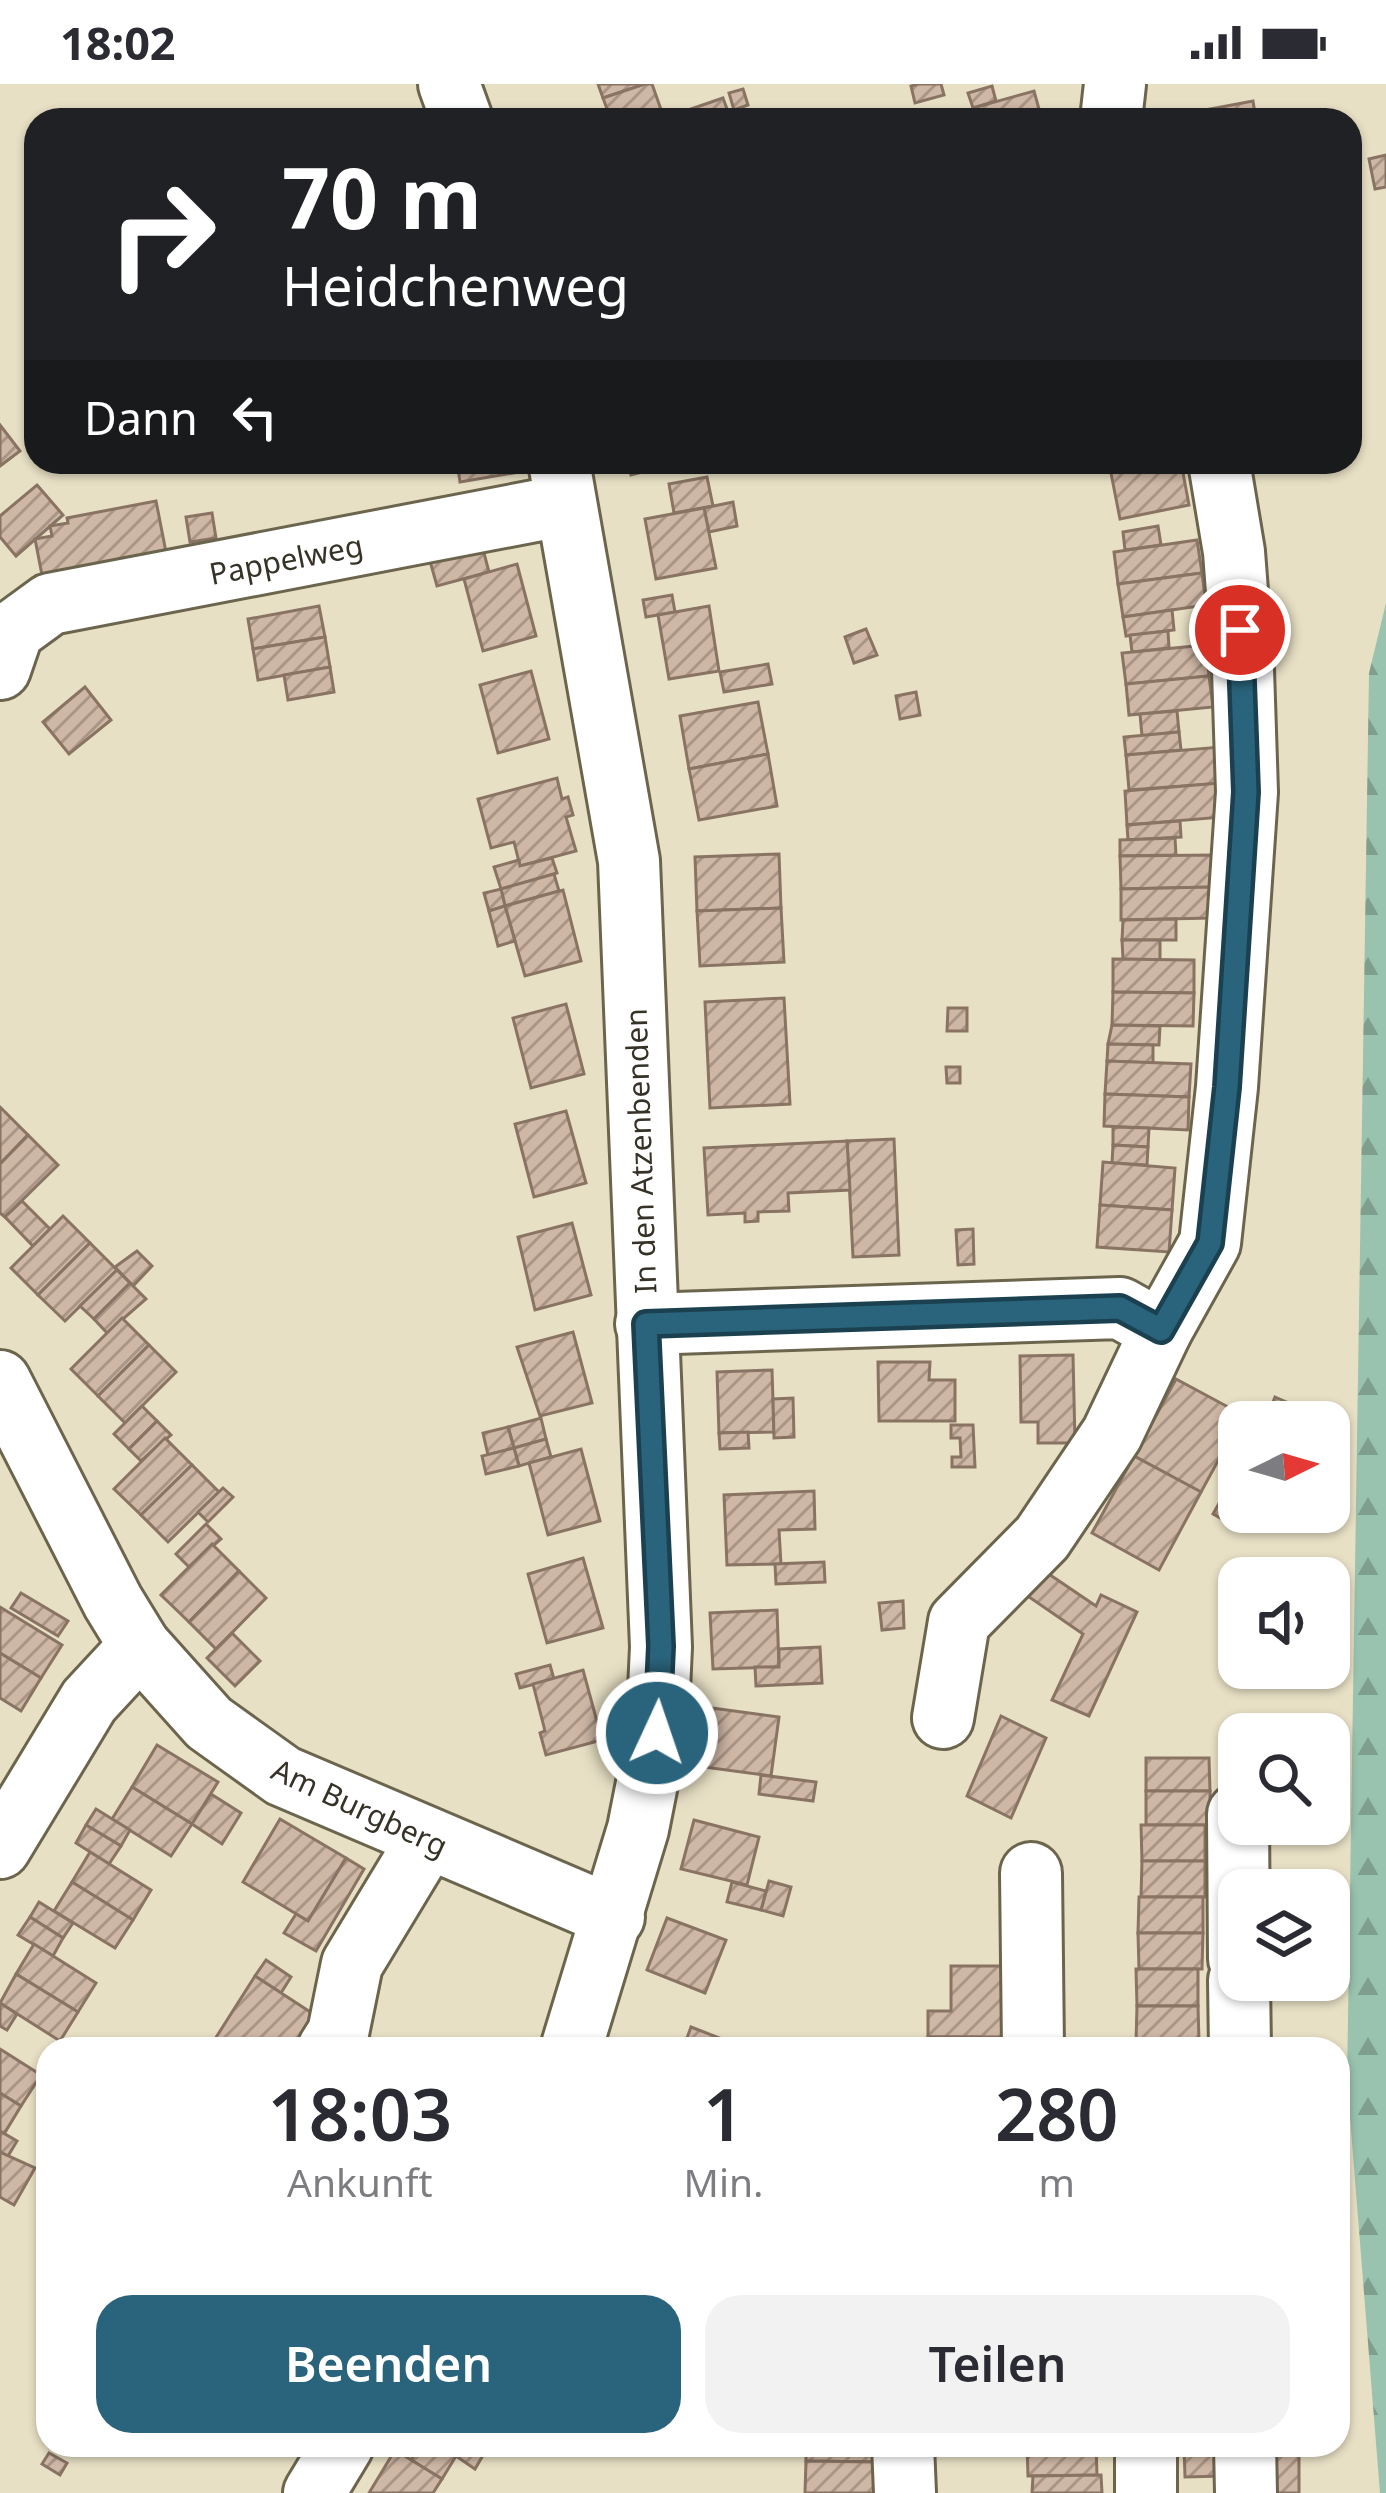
<!DOCTYPE html>
<html lang="de">
<style>
body{margin:0;font-family:"Noto Sans",sans-serif;background:#f2f2f3;color:#2b2b33;height:100vh;display:flex;flex-direction:column;font-size:45px;white-space:nowrap}
*{box-sizing:border-box;margin:0}
p{font-size:39px;color:#7c7c81}
.icon{flex:none;width:66px;height:66px;fill:none;stroke:currentColor;stroke-width:2;stroke-linecap:round;stroke-linejoin:round}
.map{position:relative;flex:1;overflow:hidden}
.sheet{position:absolute;left:36px;top:1953px;width:1314px;height:420px;display:flex;flex-direction:column;background:#fff;border-radius:36px;box-shadow:0 3px 9px #0004}
.sheet>*{flex:none}
.hud{position:absolute;left:24px;top:24px;width:1338px;height:366px;border-radius:36px;box-shadow:0 3px 9px #0004;background:#202124;color:#fff;overflow:hidden}
.needle{width:78px;rotate:85deg}
.buttons{position:absolute;left:1218px;top:1317px;display:grid;gap:24px}
.buttons a{display:grid;place-items:center;width:132px;height:132px;border-radius:24px;background:#fff;box-shadow:0 3px 9px #0004;font-size:60px}
.pin{position:absolute;display:grid;place-items:center;width:102px;height:102px;color:#fff;margin:-51px;border:6px solid #fff;border-radius:50%;box-shadow:0 3px 12px #0007}
.me{position:absolute;width:132px;margin:-66px;rotate:3deg;stroke-linejoin:round;filter:drop-shadow(0 0 9px #0008)}
.turn{display:flex;align-items:center;gap:42px;height:252px;padding:0 60px;font-size:54px}
.turn .icon{width:156px;height:156px;stroke-width:2.5}
.turn b{display:block;font-size:84px;line-height:102px}
.then{display:flex;align-items:center;height:114px;padding:0 60px;background:#0003;gap:24px;font-size:45px}
.eta{display:flex;justify-content:space-evenly;align-items:center;height:204px;text-align:center}
.eta b{font-size:72px;font-weight:600;line-height:84px}
.button{display:flex;gap:24px;margin-top:auto;padding:24px 60px}
.button a{flex:1;height:138px;border-radius:36px;background:#2a647c;color:#fff;font-size:48px;font-weight:600;line-height:138px;text-align:center}
.button a+a{background:#f2f2f3;color:#2b2b33}
.status{display:flex;justify-content:space-between;align-items:center;height:84px;padding:0 60px;background:#fff;direction:ltr}
.status svg{height:33px;fill:currentColor}
.map>svg:first-child{display:block}
</style>
<div class="status"><b>18:02</b><svg viewBox="0 0 49 12"><path d="M0 12V9h3v3zM5 12V6h3v6zM10 12V3h3v9zM15 12V0h3v12zM26 1h20v11H26zM47 4h2v5h-2z"/></svg></div>
<div class="map">
<svg width="1386" height="2409" viewBox="0 0 1386 2409">
<defs>
<pattern id="forest-firs" width="22" height="20" patternUnits="userSpaceOnUse" patternTransform="scale(3)"><rect width="22" height="20" fill="#99c3ae"/><path d="M5 1l3.5 6h-7zM16 11l3.5 6h-7z" fill="#7e9f8e"/></pattern>
<pattern id="building-hatch" width="6" height="6" patternUnits="userSpaceOnUse" patternTransform="scale(3)"><rect width="6" height="6" fill="#cfb7a5"/><path d="M-1 1l2-2M0 6l6-6M5 7l2-2" fill="none" stroke="#a99586"/></pattern>
</defs>
<rect width="100%" height="100%" fill="#e8e0c5"/>
<path fill="url(#forest-firs)" d="M1386,519V2409H1380L1347,1996L1369,589Z"/>
<g fill="url(#building-hatch)" stroke="#897363" stroke-width="3">
<path d="M598,0H645L603,14Z"/>
<path d="M645,0H652L664,34L611,36L603,14Z"/>
<path d="M918,0H941L944,11L915,19L911,2Z"/>
<path d="M992,2L996,17L973,24L968,9Z"/>
<path d="M743,5L748,21L734,26L729,9Z"/>
<path d="M1034,7L1042,36H976L973,24Z"/>
<path d="M723,14L731,36H691L688,26Z"/>
<path d="M1253,17L1256,36H1202L1200,27Z"/>
<path d="M1386,71V103L1375,105L1369,75Z"/>
<path d="M0,341L20,367L0,382Z"/>
<path d="M457,378H517L519,388L460,398Z"/>
<path d="M628,378H681L631,391Z"/>
<path d="M1181,378L1189,421L1120,435L1109,379Z"/>
<path d="M707,393L713,422L674,429L669,400Z"/>
<path d="M37,401L63,431L16,472L0,453V432Z"/>
<path d="M156,417L166,468L42,491L35,455L52,452L50,442L68,439L67,434Z"/>
<path d="M733,418L737,442L709,448L704,424Z"/>
<path d="M704,424L716,484L656,495L645,435Z"/>
<path d="M212,429L216,454L190,458L186,433Z"/>
<path d="M1158,442L1161,461L1125,466L1123,448Z"/>
<path d="M480,454L489,488L437,502L426,463Z"/>
<path d="M1197,456L1202,489L1118,500L1114,468Z"/>
<path d="M517,480L536,552L483,567L464,495Z"/>
<path d="M1202,489L1206,521L1123,533L1118,500Z"/>
<path d="M672,511L675,528L646,533L643,516Z"/>
<path d="M319,522L325,553L253,565L248,535Z"/>
<path d="M709,522L719,587L669,595L658,531Z"/>
<path d="M1172,526L1174,546L1126,552L1123,533Z"/>
<path d="M866,545L877,571L854,579L845,553Z"/>
<path d="M1168,547L1169,564L1132,568L1130,551Z"/>
<path d="M325,553L330,583L258,596L253,565Z"/>
<path d="M1206,561L1209,592L1126,600L1122,569Z"/>
<path d="M768,580L772,600L724,608L720,588Z"/>
<path d="M330,583L334,608L288,616L284,591Z"/>
<path d="M531,587L549,655L498,669L480,601Z"/>
<path d="M1209,592L1213,623L1129,631L1126,600Z"/>
<path d="M85,603L111,636L69,670L43,638Z"/>
<path d="M916,608L920,631L900,635L896,612Z"/>
<path d="M758,618L768,670L689,685L680,632Z"/>
<path d="M1177,627L1179,648L1142,652L1140,630Z"/>
<path d="M1179,648L1181,666L1126,671L1124,653Z"/>
<path d="M1220,663L1223,699L1129,706L1126,671Z"/>
<path d="M768,670L777,722L699,736L689,685Z"/>
<path d="M557,694L562,715L568,713L573,731L566,733L576,767L520,782L514,758L491,764L478,715Z"/>
<path d="M1220,699L1223,733L1127,741L1125,707Z"/>
<path d="M1180,737L1181,753L1128,756L1127,741Z"/>
<path d="M1175,754L1176,771L1120,772V756Z"/>
<path d="M779,770L781,824L697,827L695,773Z"/>
<path d="M1214,771V803L1121,805L1120,772Z"/>
<path d="M552,774L557,789L501,805L494,783L519,776L520,782Z"/>
<path d="M554,790L559,807L505,822L501,805Z"/>
<path d="M1210,803L1211,834L1121,836V805Z"/>
<path d="M501,805L505,822L489,827L484,809Z"/>
<path d="M563,806L581,877L525,892L505,822Z"/>
<path d="M505,822L515,857L498,862L489,827Z"/>
<path d="M781,824L784,878L700,882L697,827Z"/>
<path d="M1176,835V856H1122L1123,836Z"/>
<path d="M1122,856H1160V876L1123,875Z"/>
<path d="M1113,875L1194,876V909L1113,908Z"/>
<path d="M1113,908L1194,909L1193,942L1112,941Z"/>
<path d="M784,914L790,1020L710,1024L705,918Z"/>
<path d="M566,920L584,990L531,1004L513,934Z"/>
<path d="M948,924H967V947H947Z"/>
<path d="M1112,941L1160,942L1159,961L1108,960Z"/>
<path d="M1108,960L1153,961V979L1107,977Z"/>
<path d="M1107,977L1191,980L1189,1013L1105,1010Z"/>
<path d="M946,983H960V999H947Z"/>
<path d="M1105,1010L1189,1013L1188,1046L1104,1042Z"/>
<path d="M0,1023L28,1051L0,1080Z"/>
<path d="M566,1027L586,1099L534,1113L515,1040Z"/>
<path d="M1113,1043L1149,1044L1148,1063L1113,1061Z"/>
<path d="M28,1051L58,1081L5,1133L0,1129V1080Z"/>
<path d="M894,1055L899,1171L853,1173L847,1057Z"/>
<path d="M847,1057L850,1106L788,1109L789,1127L758,1128V1137L745,1138V1129L708,1131L704,1064Z"/>
<path d="M1113,1061L1148,1063L1147,1081L1112,1079Z"/>
<path d="M1103,1078L1175,1084L1172,1126L1100,1121Z"/>
<path d="M22,1117L50,1145L33,1162L5,1133Z"/>
<path d="M1100,1121L1172,1126L1169,1168L1097,1163Z"/>
<path d="M63,1132L90,1159L38,1211L11,1184Z"/>
<path d="M572,1139L591,1211L535,1226L518,1153Z"/>
<path d="M973,1145L974,1180L958,1181L956,1146Z"/>
<path d="M90,1159L117,1186L65,1237L38,1211Z"/>
<path d="M137,1167L152,1182L133,1202L115,1183Z"/>
<path d="M117,1186L130,1199L94,1235L80,1222Z"/>
<path d="M130,1199L146,1215L107,1249L94,1235Z"/>
<path d="M122,1234L149,1261L98,1312L71,1285Z"/>
<path d="M573,1248L592,1319L540,1332L517,1263Z"/>
<path d="M149,1261L176,1288L125,1339L98,1312Z"/>
<path d="M1073,1271L1075,1359H1038V1338H1021L1020,1272Z"/>
<path d="M878,1278H930L929,1296H955V1337H879Z"/>
<path d="M772,1286L774,1348L719,1349L717,1288Z"/>
<path d="M1176,1295L1243,1331L1201,1408L1134,1372Z"/>
<path d="M1275,1313L1307,1327L1302,1338H1272L1274,1333L1268,1330Z"/>
<path d="M793,1314L794,1353L774,1354L773,1315Z"/>
<path d="M142,1322L157,1337L129,1365L114,1350Z"/>
<path d="M541,1334L546,1355L514,1364L508,1343Z"/>
<path d="M157,1337L171,1351L141,1377L129,1365Z"/>
<path d="M951,1341H973L975,1383H952V1373H961L960,1354H951Z"/>
<path d="M508,1343L514,1364L488,1371L483,1349Z"/>
<path d="M748,1348L749,1364L720,1365L719,1349Z"/>
<path d="M165,1354L192,1381L141,1431L114,1405Z"/>
<path d="M546,1355L551,1373L519,1382L514,1364Z"/>
<path d="M514,1364L519,1382L486,1390L482,1372Z"/>
<path d="M581,1365L600,1437L548,1451L529,1379Z"/>
<path d="M1134,1372L1201,1408L1159,1486L1092,1449Z"/>
<path d="M192,1381L219,1408L168,1458L141,1431Z"/>
<path d="M223,1404L233,1413L208,1438L198,1428Z"/>
<path d="M814,1407L815,1445L779,1446L781,1480L727,1481L724,1411Z"/>
<path d="M1221,1416L1236,1424L1229,1439L1213,1430Z"/>
<path d="M206,1440L221,1455L189,1483L176,1470Z"/>
<path d="M212,1460L239,1487L189,1538L161,1511Z"/>
<path d="M583,1474L603,1544L547,1559L528,1490Z"/>
<path d="M824,1478L825,1498L776,1500L775,1480Z"/>
<path d="M1034,1480L1096,1522L1101,1511L1137,1528L1089,1632L1052,1616L1083,1550L1016,1504Z"/>
<path d="M239,1487L266,1514L216,1565L189,1538Z"/>
<path d="M21,1509L68,1537L58,1552L11,1524Z"/>
<path d="M903,1517L904,1544L882,1546L879,1519Z"/>
<path d="M0,1523L62,1561L41,1594L0,1569Z"/>
<path d="M777,1526L779,1583L713,1585L710,1529Z"/>
<path d="M232,1549L260,1577L235,1602L207,1574Z"/>
<path d="M820,1563L822,1599L756,1602L755,1583H779V1565Z"/>
<path d="M0,1569L41,1594L21,1627L0,1614Z"/>
<path d="M550,1581L554,1595L520,1604L516,1590Z"/>
<path d="M583,1586L602,1656L546,1671L540,1649L545,1647L533,1600Z"/>
<path d="M712,1624L779,1633L771,1692L704,1683Z"/>
<path d="M1001,1632L1046,1654L1011,1734L967,1712Z"/>
<path d="M157,1661L218,1698L192,1740L132,1703Z"/>
<path d="M1146,1674H1209L1210,1707H1146Z"/>
<path d="M761,1691L816,1698L813,1717L759,1710Z"/>
<path d="M132,1703L192,1740L171,1772L112,1735Z"/>
<rect x="1146" y="1707" width="64" height="34"/>
<path d="M211,1710L241,1729L222,1760L192,1740Z"/>
<path d="M96,1725L130,1746L121,1762L86,1741Z"/>
<path d="M280,1735L346,1774L308,1837L243,1798Z"/>
<path d="M694,1736L759,1753L747,1801L681,1785Z"/>
<path d="M86,1741L121,1762L109,1780L76,1759Z"/>
<path d="M1141,1741H1205V1777H1142Z"/>
<path d="M90,1768L151,1806L133,1836L72,1798Z"/>
<path d="M346,1774L364,1785L316,1867L284,1849L296,1830L308,1837Z"/>
<path d="M1142,1777H1205V1813H1141Z"/>
<path d="M769,1797L791,1803L783,1832L761,1826Z"/>
<path d="M72,1798L133,1836L115,1864L54,1827Z"/>
<path d="M732,1798L766,1807L761,1826L727,1818Z"/>
<path d="M1139,1813H1203V1849H1138Z"/>
<path d="M39,1818L73,1839L63,1854L30,1833Z"/>
<path d="M30,1833L63,1854L53,1872L18,1851Z"/>
<path d="M667,1834L726,1856L705,1909L647,1886Z"/>
<path d="M1138,1849H1203L1202,1885H1139Z"/>
<path d="M34,1860L96,1899L78,1928L16,1890Z"/>
<path d="M266,1876L291,1893L281,1909L255,1892Z"/>
<path d="M951,1882H1005V1953H928V1927H951Z"/>
<path d="M1136,1885H1198V1922H1137Z"/>
<path d="M16,1890L78,1928L60,1957L0,1919Z"/>
<path d="M255,1892L318,1933L297,1965H230L215,1955Z"/>
<path d="M0,1919L17,1930L7,1946L0,1942Z"/>
<path d="M1137,1922H1198L1199,1958H1136Z"/>
<path d="M691,1943L740,1962L738,1965H683Z"/>
<rect x="928" y="1953" width="51" height="12"/>
<path d="M0,1965L41,1991L21,2022L0,2009Z"/>
<path d="M0,2009L21,2022L4,2050L0,2047Z"/>
<path d="M0,2047L17,2057L8,2072L0,2068Z"/>
<path d="M0,2068L35,2084L14,2121L0,2113Z"/>
<path d="M420,2361H438L456,2372L442,2395L411,2376Z"/>
<path d="M440,2361H489L475,2385Z"/>
<path d="M806,2361H878L877,2378L806,2377Z"/>
<path d="M1027,2361H1096L1097,2391L1028,2392Z"/>
<path d="M1184,2361H1222L1223,2392L1185,2393Z"/>
<path d="M1265,2361H1299V2409H1266Z"/>
<path d="M395,2366L442,2395L433,2409H369Z"/>
<path d="M49,2369L67,2379L60,2391L42,2380Z"/>
<path d="M806,2377L877,2378V2409H805Z"/>
<path d="M1101,2391L1102,2409H1032L1033,2392Z"/>
</g>
<g fill="none" stroke-linecap="round" stroke-linejoin="round">
<defs>
<g id="minor">
<path d="M449,0L462,36"/>
<path d="M1111,36L1115,0"/>
<path d="M559,378L629,777L661,1563L657,1649L638,1745L571,1965"/>
<path d="M0,585L13,547L50,520L566,421"/>
<path d="M646,1240L1120,1224L1161,1247L1112,1350L1042,1454L959,1538L943,1634"/>
<path d="M1161,1247L1210,1159L1227,1003L1247,708L1243,586L1234,468L1219,378"/>
<path d="M0,1297L113,1518L140,1562L209,1639L283,1692L614,1833"/>
<path d="M1238,1730L1239,1875"/>
<path d="M0,1764L89,1617L140,1562"/>
<path d="M1031,1789L1033,1965"/>
<path d="M1239,1896L1240,1965"/>
<path d="M328,1965L338,1949L352,1880L427,1756"/>
<path d="M903,2361L905,2409"/>
<path d="M1146,2361V2409"/>
<path d="M1245,2361L1246,2409"/>
<path d="M314,2409L343,2361"/>
</g>
</defs>
<use href="#minor" stroke="#6c654d" stroke-width="66"/>
<use href="#minor" stroke="#fff" stroke-width="60"/>
</g>
<g fill="none" stroke-linecap="round" stroke-linejoin="round">
<defs>
<path id="route" d="M657,1649L661,1562L646,1240L1120,1224L1161,1246L1210,1159L1227,1003L1246,708L1240,546"/>
</defs>
<use href="#route" stroke="#1b4151" stroke-width="30"/>
<use href="#route" stroke="#2a647c" stroke-width="21"/>
</g>
<g text-anchor="middle" dominant-baseline="central" stroke-width="9" stroke-linejoin="round" paint-order="stroke">
<g font-size="30" fill="#363228" stroke="#fff">
<text transform="translate(286 475) rotate(-11)">Pappelweg</text>
<text transform="translate(640 1067) rotate(-92)">In den Atzenbenden</text>
<text transform="translate(360 1723) rotate(25)">Am Burgberg</text>
</g>
</g>
</svg>
<div class="buttons">
<a><svg class="needle" viewBox="-14 -14 28 28"><path d="M0-13l5 13h-10z" fill="#e53935"/><path d="M0 13l5-13h-10z" fill="#7c7c81"/></svg></a>
<a><svg class="icon" aria-label="sound" viewBox="0 0 24 24"><path d="M4 9h4l5-4v14l-5-4H4zM17 9q2 3 0 6"/></svg></a>
<a><svg class="icon" aria-label="search" viewBox="0 0 24 24"><circle cx="10" cy="10" r="6"/><path d="M15 15l6 6"/></svg></a>
<a><svg class="icon" aria-label="layers" viewBox="0 0 24 24"><path d="M12 4l9 5-9 5-9-5zM3 14l9 5 9-5"/></svg></a>
</div>
<div class="pin" style="left:1240px;top:546px;background:#d93025"><svg class="icon" aria-label="arrive" viewBox="0 0 24 24"><path d="M6 21V4h12l-3 4 3 4H6"/></svg></div>
<svg class="me" style="left:657px;top:1649px" viewBox="-20 -20 40 40"><circle r="17" fill="#2a647c" stroke="#fff" stroke-width="3"/><path d="M0-11L8 9 0 5-8 9z" fill="#fff"/></svg>
<div class="hud">
<div class="turn"><svg class="icon" aria-label="right" viewBox="0 0 24 24"><path d="M7 20v-9h11M14 6l5 5-5 5"/></svg><div><b>70 m</b>Heidchenweg</div></div>
<div class="then">Dann<svg class="icon" aria-label="left" viewBox="0 0 24 24"><path d="M17 20v-9H6M10 6l-5 5 5 5"/></svg></div>
</div>
<section class="sheet">
<div class="eta">
<div><b>18:03</b><p>Ankunft</p></div>
<div><b>1</b><p>Min.</p></div>
<div><b>280</b><p>m</p></div>
</div>
<div class="button"><a>Beenden</a><a>Teilen</a></div>
</section>
</div>
